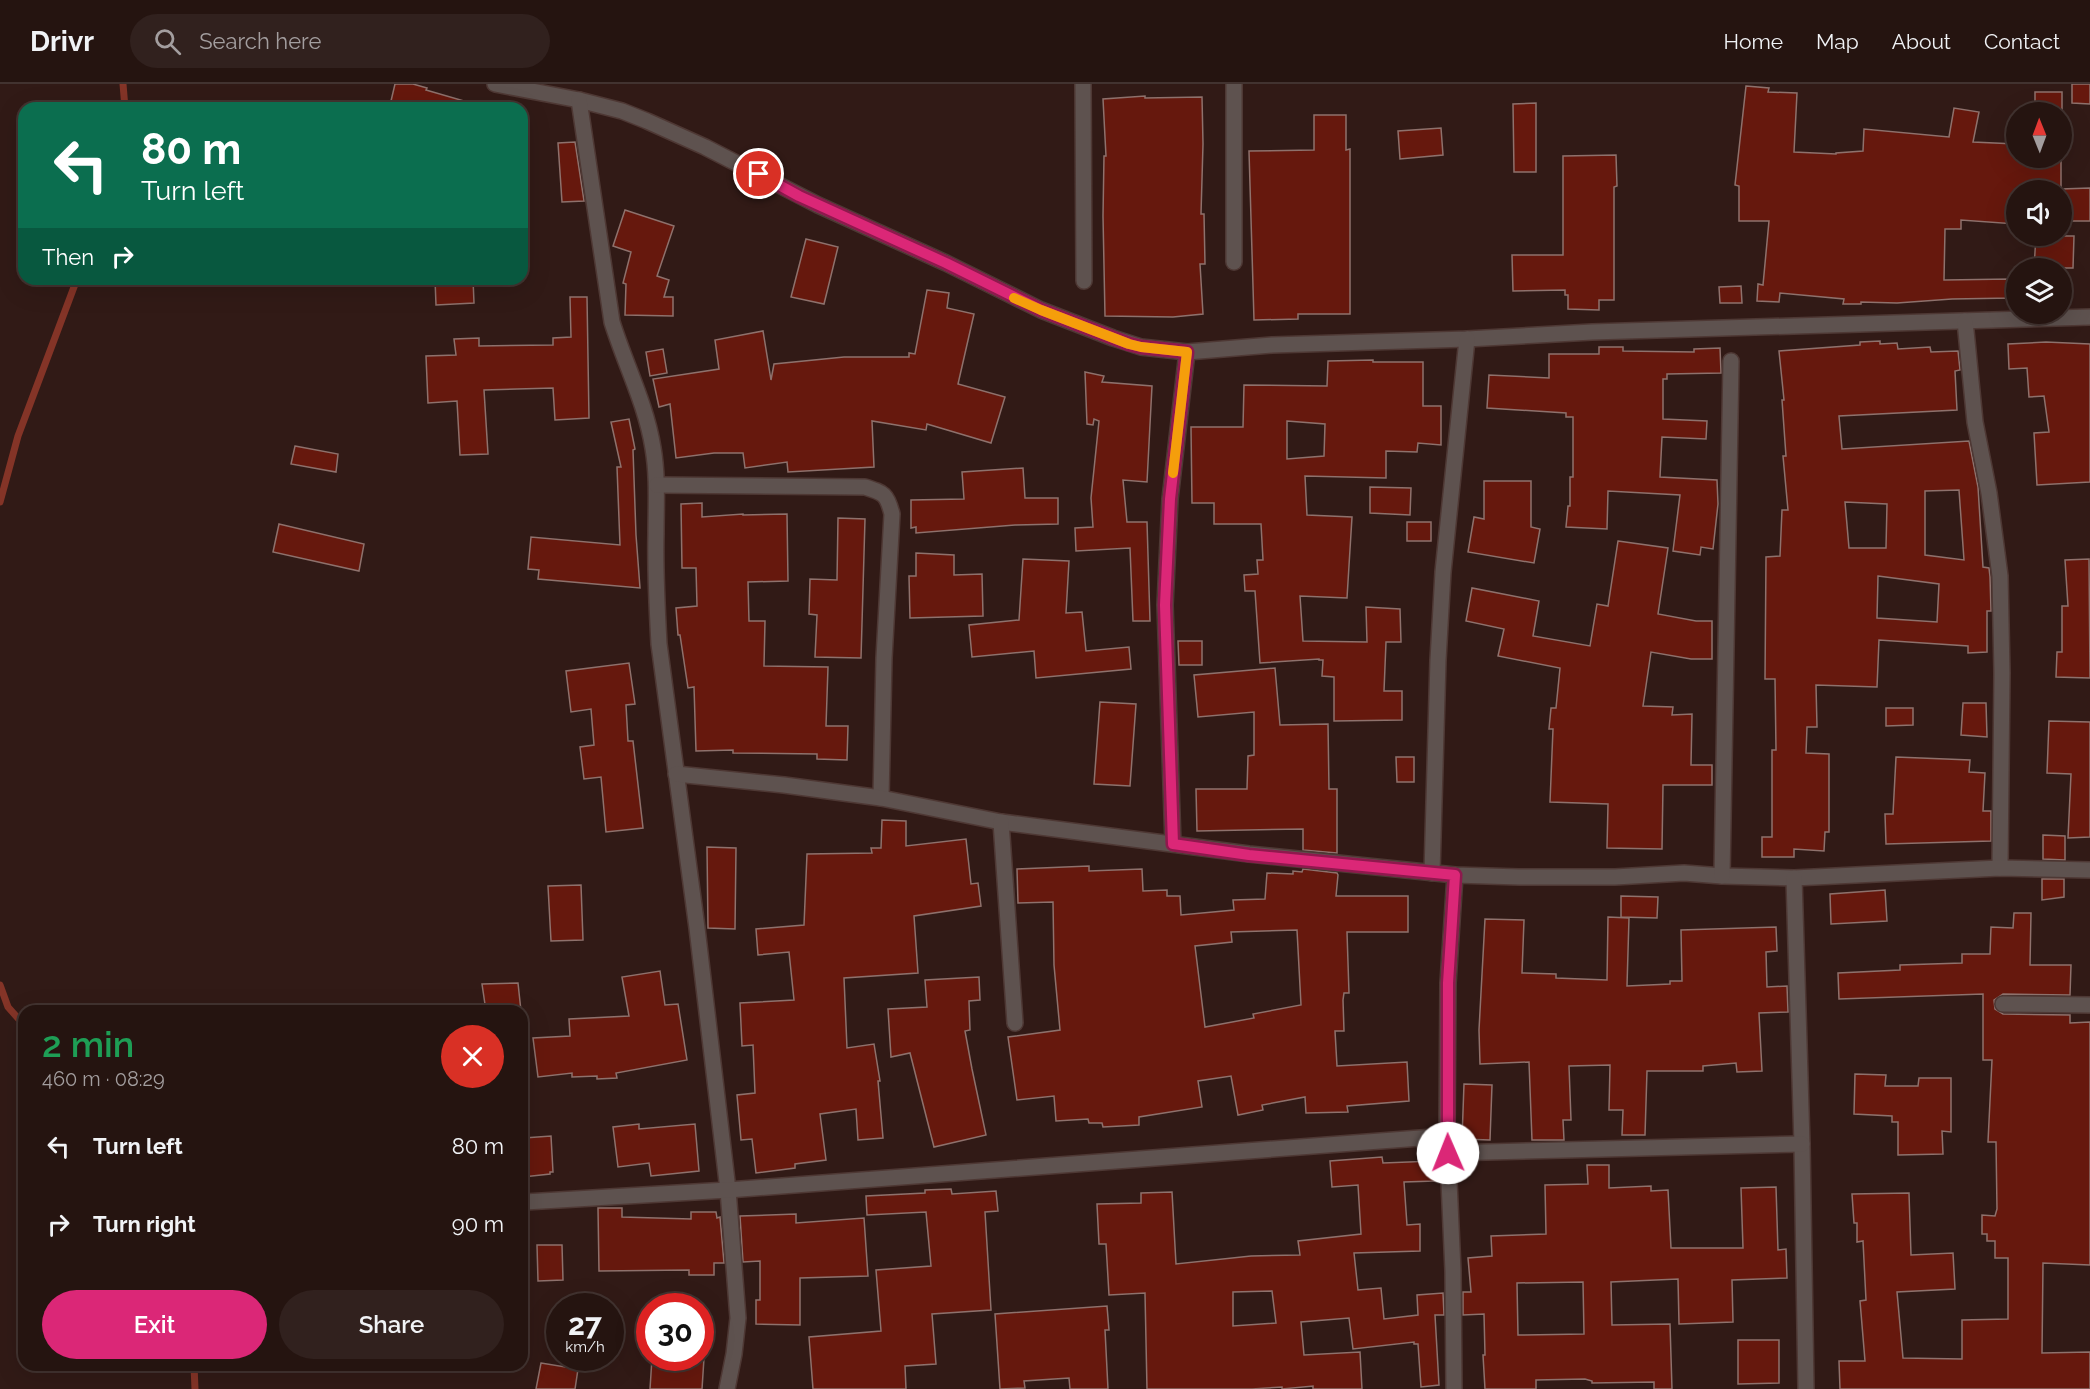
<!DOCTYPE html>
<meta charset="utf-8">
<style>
body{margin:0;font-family:Raleway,sans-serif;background:#31211e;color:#f1f3f6;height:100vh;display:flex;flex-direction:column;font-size:22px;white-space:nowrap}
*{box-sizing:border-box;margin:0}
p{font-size:20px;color:#a39e9f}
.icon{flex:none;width:33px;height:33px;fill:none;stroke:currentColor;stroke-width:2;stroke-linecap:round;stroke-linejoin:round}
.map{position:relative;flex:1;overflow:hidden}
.side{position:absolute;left:18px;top:921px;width:510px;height:366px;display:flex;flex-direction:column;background:#251410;border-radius:18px;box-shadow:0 6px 24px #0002,0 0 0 2px #423330}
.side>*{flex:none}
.hud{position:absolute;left:18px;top:18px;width:510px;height:183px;border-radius:18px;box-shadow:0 6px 24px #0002,0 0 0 2px #423330;background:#0b6e4f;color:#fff;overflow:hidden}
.needle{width:39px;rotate:359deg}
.buttons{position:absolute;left:2006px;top:18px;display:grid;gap:12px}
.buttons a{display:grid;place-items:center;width:66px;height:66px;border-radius:50%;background:#251410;box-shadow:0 6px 24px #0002,0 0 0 2px #423330;font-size:30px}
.speed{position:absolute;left:546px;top:1209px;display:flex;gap:12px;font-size:30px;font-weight:700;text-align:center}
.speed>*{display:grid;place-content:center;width:78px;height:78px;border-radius:50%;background:#251410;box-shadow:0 6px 24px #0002,0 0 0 2px #423330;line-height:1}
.speed small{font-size:15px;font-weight:400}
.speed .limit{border:9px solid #d22;background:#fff;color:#111}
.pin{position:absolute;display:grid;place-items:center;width:51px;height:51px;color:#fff;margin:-26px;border:3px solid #fff;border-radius:50%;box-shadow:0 2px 6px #0007}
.me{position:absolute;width:66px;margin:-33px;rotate:359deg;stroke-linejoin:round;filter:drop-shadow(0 0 4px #0008)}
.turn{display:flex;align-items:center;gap:21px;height:126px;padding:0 24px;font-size:27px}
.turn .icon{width:78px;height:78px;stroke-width:2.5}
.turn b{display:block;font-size:42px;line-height:51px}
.then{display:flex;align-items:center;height:57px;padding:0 24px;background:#0003;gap:12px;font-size:22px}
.round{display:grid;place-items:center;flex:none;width:63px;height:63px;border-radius:32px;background:#31211e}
.head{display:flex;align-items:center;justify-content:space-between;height:102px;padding:0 24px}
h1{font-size:36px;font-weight:600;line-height:45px;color:#1e9e55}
.cta{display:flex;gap:12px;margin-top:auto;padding:12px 24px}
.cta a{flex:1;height:69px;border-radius:36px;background:#db2777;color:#fff;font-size:24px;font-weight:600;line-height:69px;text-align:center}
.cta a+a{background:#31211e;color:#f1f3f6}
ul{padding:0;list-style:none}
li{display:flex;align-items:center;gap:18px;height:78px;padding:0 24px}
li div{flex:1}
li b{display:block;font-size:22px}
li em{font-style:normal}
header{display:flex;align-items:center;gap:36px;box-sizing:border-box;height:84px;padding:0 30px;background:#251410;border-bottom:2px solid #423330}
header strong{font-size:28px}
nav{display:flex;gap:33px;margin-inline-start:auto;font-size:21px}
.search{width:420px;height:54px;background:#31211e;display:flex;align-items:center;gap:15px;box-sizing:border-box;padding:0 21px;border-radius:33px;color:#a39e9f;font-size:22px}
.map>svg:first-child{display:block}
</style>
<header>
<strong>Drivr</strong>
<div class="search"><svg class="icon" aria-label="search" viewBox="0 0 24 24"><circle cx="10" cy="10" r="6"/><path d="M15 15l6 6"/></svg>Search here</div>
<nav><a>Home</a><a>Map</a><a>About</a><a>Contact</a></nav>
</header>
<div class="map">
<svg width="2090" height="1305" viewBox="0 0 2090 1305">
<rect width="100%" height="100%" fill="#311a16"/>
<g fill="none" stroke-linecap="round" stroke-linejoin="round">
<g stroke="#843427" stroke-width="7">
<path d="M123,0L125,24"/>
<path d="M0,418L18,352L77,195"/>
<path d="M0,901L8,923L24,941"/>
<path d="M194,1281L195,1305"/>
</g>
</g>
<g fill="#66180d" stroke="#8e716c" stroke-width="1.5" fill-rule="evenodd">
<path d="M395,0H413L427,4L426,6L471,19L470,24H422L391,17Z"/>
<path d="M2072,0H2090V20L2072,19Z"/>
<path d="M1746,2L1769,4L1768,8L1797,9L1794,68L1836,70V69L1863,67L1864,45L1949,53L1954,24L1979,28L1973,58L2016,60V74H2061V106H2016V140L1961,136V145H1945L1944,196L2011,195L2012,214L1952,215L1897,219L1861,218V220H1843L1844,215L1780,209L1779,218L1757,217L1758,200L1763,201L1769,137H1739V102L1735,101Z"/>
<rect x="2035" y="8" width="27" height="20"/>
<path d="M1145,12V14L1202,13L1203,60L1201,130H1204L1205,180H1200L1203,230L1173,233L1105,232L1103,132L1104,72H1106L1103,15Z"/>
<path d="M1536,19V88H1514L1513,20Z"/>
<path d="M1314,31H1346V66L1350,65V230H1298V235L1254,236L1249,67L1314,66Z"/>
<path d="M1441,44L1443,71L1400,75L1398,47Z"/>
<path d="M575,58L584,117L562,118L558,59Z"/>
<path d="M1616,71L1617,102L1614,103V216H1599V226L1568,225V211H1565V206L1513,207L1512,171H1563V72Z"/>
<path d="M2090,104V137H2061V105Z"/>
<path d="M625,126L674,142L657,192L669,196L664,213H673V232L625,231L626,200L623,199L631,168L613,162Z"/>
<path d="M2036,152H2074L2073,184H2034Z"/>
<path d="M806,155L838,163L824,220L791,213Z"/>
<path d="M435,195H473L474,219L436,221Z"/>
<path d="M1741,202L1742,219H1720L1719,203Z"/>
<path d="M927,206L949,209L947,224L974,230L958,300L1005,313L991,359L927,340L926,346L872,337L874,383L788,388L787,378L745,384L743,369H714L676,374L670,320L659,323L653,295L719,285L715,256L763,247L771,296L774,280L844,273H909V269L915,270Z"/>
<path d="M570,213H587L589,334L555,336L553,304L484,306L488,370L460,371L457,317L428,319L426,272L456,271L454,255L479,254V262L553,261V254L571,253Z"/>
<path d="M1880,257V260L1897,259L1898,265L1930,263L1931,268L1958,267L1960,286L1955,287L1957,326L1839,332L1842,365L1969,357L1978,403L1983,483L1989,484L1990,493L1991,527H1987V568L1968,569V562L1879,556L1877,603L1816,601L1817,643H1807L1806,669L1829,670V748H1825L1824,767L1794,765V773H1762V753H1772V666H1776L1775,595H1765L1766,473L1780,472L1782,426H1788L1783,372H1786L1782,316H1784L1779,267L1860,261V258ZM1959,406L1964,476L1925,471V407ZM1845,418L1887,420L1886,464H1849ZM1878,492L1939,500L1937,538L1877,534Z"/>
<path d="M2046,258L2090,260V398L2037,401L2034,349L2049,348L2044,312L2029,313L2027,284L2009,285L2008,260Z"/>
<path d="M1599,263H1623V267L1694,268V265L1720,264L1721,289L1667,290V295H1663V335L1707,337L1706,355L1662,353L1660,393L1717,396L1718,420L1713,465L1701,463L1700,471L1673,467L1680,411L1608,407L1607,445L1566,443L1568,422H1570V393H1573V333H1566V329L1487,324L1489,291L1549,294V270H1599Z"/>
<path d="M663,265L667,289L650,292L646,268Z"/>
<path d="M1373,276V278H1423V322H1441V361L1418,359L1417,368L1386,367V394L1305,392L1307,431L1352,433L1347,514L1300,512L1303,557L1367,558L1366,523L1400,525L1401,558H1386L1384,607H1402V636L1334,637V593L1322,592L1323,576H1319V575L1260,579L1255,507H1245L1244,491L1258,490L1257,476H1263L1261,440H1214V419H1192L1191,343H1243L1244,301L1327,302L1328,277ZM1287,337L1325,340L1324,372L1287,375Z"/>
<path d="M1085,288L1104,292L1102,298L1152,302L1147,398L1123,396L1127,438H1147L1150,537H1133L1130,464L1076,467L1075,444L1093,443L1091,414L1099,337L1094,335L1093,341L1087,340Z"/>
<path d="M629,335L635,365L633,366L636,451L640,504L538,495L539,486L528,485L531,453L620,461L617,383H621L611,338Z"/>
<path d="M295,362L338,370L336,388L291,380Z"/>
<path d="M1023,384L1025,414H1058V440L1015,441L916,449V443L911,444V416L964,415L962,388Z"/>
<path d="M1484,397H1531V443L1540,445L1534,479L1468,468L1474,433L1484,435Z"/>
<path d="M1370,403L1411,404L1410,431L1370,429Z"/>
<path d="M702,419V433L743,430V431L787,430L788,497L748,498L749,537H765L764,582L828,583L826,642H848L847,676L817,675V670L733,669V666L696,667L694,603L688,604L680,551H678L676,524L697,522L696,484H682L681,420Z"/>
<path d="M838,434L865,435L861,574L815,573L817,531L809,530L810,495L837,496Z"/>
<rect x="1407" y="438" width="24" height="19"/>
<path d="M279,440L364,460L359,487L273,468Z"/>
<path d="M1618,457L1668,464L1658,530L1696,537H1712V575H1691L1651,568L1643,622L1673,623L1672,631L1692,630L1691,681H1712V701H1663L1662,765L1607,764L1608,720L1550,718L1553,645H1549L1551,624H1556L1560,584L1498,572L1504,545L1466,537L1472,504L1539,517L1533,552L1590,562L1597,520L1608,522Z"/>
<path d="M916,469L954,471V491L982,490L983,532L910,534L909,492H916Z"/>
<path d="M1023,475L1069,477L1066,529L1082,528L1086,567L1129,563L1131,585L1036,594L1034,567L972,573L969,541L1019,536Z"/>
<path d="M2089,475L2090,594L2056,593L2057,568H2062V522H2068L2065,476Z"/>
<path d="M1178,557H1202V581H1179Z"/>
<path d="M629,579L635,620L626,621L628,657H633L643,744L606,748L601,693L584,695L580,663L594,661L591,625L571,628L566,587Z"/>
<path d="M1275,584L1280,641L1328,640L1329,705H1337V769L1303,766V745L1197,747L1196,705H1247L1248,672L1254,671V628L1198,633L1194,591Z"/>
<path d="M1100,618L1136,620L1130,702L1094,700Z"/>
<path d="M1963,619H1986L1987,653L1961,651Z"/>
<path d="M1886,624H1913V641L1886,642Z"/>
<path d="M2049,637L2090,638V753L2068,754L2071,690L2047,689Z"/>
<path d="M1396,673H1414V698H1397Z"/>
<path d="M1896,673L1970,676L1969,688L1985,689L1983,727H1991V757L1886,760L1885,730H1893Z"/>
<path d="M882,736L906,737V762L966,755L971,800L978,799L981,822L914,832L918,889L844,894L847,964L874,960L880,997H878L883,1054L858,1056L856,1025L820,1030L826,1076L795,1080V1084L756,1089L752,1055L741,1056L737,1011L755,1009L753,961L742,962L740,919L794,916L789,868L758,871L756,845L804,841L807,770L872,769L871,764H881Z"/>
<path d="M2043,751L2065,752V776L2043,775Z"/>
<path d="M707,763L736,764L735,845L708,844Z"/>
<path d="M1089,782V787L1142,785L1143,807L1167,806V812H1180L1181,831L1234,826L1233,816L1265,815L1267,789L1293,790V787L1302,788L1303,785L1337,789L1338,791L1336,812H1408V848H1347L1349,909H1344L1343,916L1344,947H1335L1337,982L1407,978L1409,1017L1347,1022L1348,1028L1306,1029L1305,1013L1262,1021L1263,1026L1238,1031L1231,992L1198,997L1202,1023L1139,1033V1041L1103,1043L1102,1039H1089L1088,1035L1056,1037L1054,1012L1017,1016L1008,953L1060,946L1054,881L1053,818L1018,819L1017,785ZM1297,846L1301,921L1253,930L1254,934L1205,943L1195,862L1232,858L1231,848Z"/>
<path d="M2042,795H2064V813L2042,816Z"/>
<path d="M581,801L583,856L551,857L548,802Z"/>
<path d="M1885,806L1887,837L1831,840L1830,810Z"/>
<path d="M1621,812L1658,813L1657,834L1621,833Z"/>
<path d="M2014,829H2031L2030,881H2071L2070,911L2003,910L1994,916L1995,925L2003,930L2070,931V939L2090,938V1181L2043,1179L2042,1269L2090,1268V1305H1840L1839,1277H1865L1860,1217L1866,1216L1863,1157L1857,1158V1139H1854L1852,1110L1909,1109L1911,1171L1953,1169L1955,1205L1897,1208L1903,1274L1962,1275V1236L2008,1235V1174H1995V1157H1987V1150H1982V1131L1995,1132L1997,1125L1996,1058H1988L1992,976H1983V910L1839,915L1838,889L1900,886V881L1962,879V870H1990L1991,843L2013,844Z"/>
<path d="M1608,833L1629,834L1627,902L1670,900V897H1682L1681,846L1776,843L1777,867L1766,868L1767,903L1787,902L1788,928L1759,929L1762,987L1737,988L1736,979L1703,982V987H1647L1645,1051H1622L1623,1026H1609L1610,981L1569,982L1571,1036H1563L1564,1056H1532L1529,978L1480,980L1479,946L1485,835L1524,836L1522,889L1556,890V894L1607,896Z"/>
<path d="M660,887L665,921L678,920L687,976L616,989L617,994L597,995V992L572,993V989L538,993L533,954L570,952L569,935L629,932L622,893Z"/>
<path d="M979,893L980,916L969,917L970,946L965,947L972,985L986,1051L934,1063L910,969L891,973L888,925L927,923L925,896Z"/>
<path d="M518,899L521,927H486L482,900Z"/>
<path d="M1855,990L1886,991L1885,1002H1918L1919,994H1951V1048L1942,1047L1943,1070L1898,1071V1038H1892V1032L1854,1030Z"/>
<path d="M1464,1000L1492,1001L1490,1056L1462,1055Z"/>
<path d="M639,1040V1045L695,1040L699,1087L651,1092L649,1079L618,1083L613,1043Z"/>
<path d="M551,1052L553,1088H550V1090L523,1093L522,1059H525L524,1054Z"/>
<path d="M1382,1073L1383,1079L1434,1077L1435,1097L1404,1098L1407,1141L1420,1140V1167L1354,1169L1358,1206L1381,1204L1384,1235L1418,1231L1417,1211L1443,1209L1444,1231H1435L1439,1301L1421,1303L1418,1260H1414V1258L1353,1265L1349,1234L1301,1238L1304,1271L1360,1268L1362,1305H1313V1302L1282,1305V1303L1252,1305H1147L1145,1209L1109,1211L1106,1160H1099L1097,1120L1141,1119V1109L1172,1108L1176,1180L1251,1172L1300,1171L1298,1157L1361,1150L1358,1101L1332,1103L1330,1077ZM1272,1207L1276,1239L1233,1242V1208Z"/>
<path d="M1587,1081H1609V1104L1651,1102V1107L1668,1106L1671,1164H1743L1741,1104L1776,1103L1778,1166L1786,1165L1787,1194L1732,1196L1733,1238L1679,1240L1678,1195L1611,1198L1612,1241L1670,1240L1672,1305H1654V1298L1592,1299V1297L1585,1295L1536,1296V1305H1485L1483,1271H1485L1484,1230L1463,1231V1208H1471L1468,1174L1492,1172L1491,1152L1546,1150L1545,1101L1588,1100ZM1583,1198L1584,1250L1518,1251L1517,1199Z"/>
<path d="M951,1105L952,1110L996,1107L998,1127L985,1128L991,1226L932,1230L936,1280L905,1282L906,1305H813L809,1253L881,1247L876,1186L931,1182L926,1128L867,1131L866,1112L925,1109V1106Z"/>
<path d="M598,1124H622V1133L691,1135V1128H716L717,1134L720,1133L724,1179H714V1191H689V1186L599,1187Z"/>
<path d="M796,1130V1139L864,1134L868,1192L800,1194V1241L756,1240V1216H760V1177L743,1178L740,1132Z"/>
<path d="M537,1161H562L563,1196L538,1197Z"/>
<path d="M1107,1222L1109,1246H1105L1108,1305H1070L1069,1294L1024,1297L1025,1304L1000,1305L995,1230Z"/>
<path d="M1738,1256H1779V1299L1738,1300Z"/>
<path d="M652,1274H704L702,1305H650Z"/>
<path d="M541,1279L578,1285L575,1305H536Z"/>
</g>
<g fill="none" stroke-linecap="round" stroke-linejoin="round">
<defs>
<g id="minor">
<path d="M495,0L579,16L622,27L647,37L705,63L818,121L946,179L1041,226L1113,254L1141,263L1187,268L1272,261L1467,255L1592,248L2090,233"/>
<path d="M1083,0L1084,197"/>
<path d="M1234,0V178"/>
<path d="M579,16L612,238C625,280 646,320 653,364C658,393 656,421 656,450C655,487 657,523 659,560L697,844L728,1106L738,1234L734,1270L727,1305"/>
<path d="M1965,237L1975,338L1989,409L2000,492L2002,589L2000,784"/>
<path d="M657,401L865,403C884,409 887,410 892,430L884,574L881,714"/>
<path d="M676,690L784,701L881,714L1001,738L1249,770L1455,791L1519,793H1615L1684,789L1722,792L1794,794L2000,784L2090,786"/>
<path d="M1001,738L1015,939"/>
<path d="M1173,760L1165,521L1170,415L1187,268"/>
<path d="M1432,789L1438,576L1443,488L1467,255"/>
<path d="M1722,792L1731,277"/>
<path d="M1794,794L1802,1060L1806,1305"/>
<path d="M2003,920L2090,921"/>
<path d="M1448,1069L1802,1060"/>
<path d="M525,1118L728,1106L1447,1052"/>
<path d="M1454,1305L1453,1187L1447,1052L1448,899L1455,791"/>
</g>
</defs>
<use href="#minor" stroke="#4e3834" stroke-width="18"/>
<use href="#minor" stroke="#5e524f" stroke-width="15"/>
</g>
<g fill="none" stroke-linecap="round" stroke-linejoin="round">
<defs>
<path id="route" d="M759,90L799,112L946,179L1041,226L1129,260L1141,263L1187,268L1170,415L1165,521L1173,760L1249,771L1455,791L1448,899V1069"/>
</defs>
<use href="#route" stroke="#8e194d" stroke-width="15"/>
<use href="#route" stroke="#db2777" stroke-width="10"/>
<path stroke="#f59e0b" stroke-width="10" d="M1014,214L1041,226L1129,260L1141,263L1187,268L1173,389"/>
</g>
</svg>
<div class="buttons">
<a><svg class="needle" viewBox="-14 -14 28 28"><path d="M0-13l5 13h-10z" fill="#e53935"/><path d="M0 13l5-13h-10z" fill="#a39e9f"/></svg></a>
<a><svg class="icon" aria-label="sound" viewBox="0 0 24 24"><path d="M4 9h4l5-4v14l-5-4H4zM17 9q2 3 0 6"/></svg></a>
<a><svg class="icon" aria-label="layers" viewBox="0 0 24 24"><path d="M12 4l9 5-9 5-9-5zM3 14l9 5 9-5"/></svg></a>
</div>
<div class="speed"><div>27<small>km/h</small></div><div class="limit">30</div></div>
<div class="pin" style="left:759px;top:90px;background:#d93025"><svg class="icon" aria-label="arrive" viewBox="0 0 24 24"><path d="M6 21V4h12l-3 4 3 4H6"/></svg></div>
<svg class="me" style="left:1448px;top:1069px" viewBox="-20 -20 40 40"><circle r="19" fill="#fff"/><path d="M0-13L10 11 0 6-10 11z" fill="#db2777"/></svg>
<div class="hud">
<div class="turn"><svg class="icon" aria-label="left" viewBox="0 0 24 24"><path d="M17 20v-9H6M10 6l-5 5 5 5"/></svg><div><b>80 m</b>Turn left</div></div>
<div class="then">Then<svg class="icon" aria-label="right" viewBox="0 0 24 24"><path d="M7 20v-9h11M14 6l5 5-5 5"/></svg></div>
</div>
<section class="side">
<div class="head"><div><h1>2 min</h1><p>460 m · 08:29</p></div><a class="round" style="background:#d93025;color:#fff"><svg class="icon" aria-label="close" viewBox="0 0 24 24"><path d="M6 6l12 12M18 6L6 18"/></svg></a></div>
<ul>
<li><svg class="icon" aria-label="left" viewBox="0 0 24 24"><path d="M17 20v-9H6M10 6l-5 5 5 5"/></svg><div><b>Turn left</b></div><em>80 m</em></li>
<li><svg class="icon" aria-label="right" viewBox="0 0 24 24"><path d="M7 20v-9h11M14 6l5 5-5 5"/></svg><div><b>Turn right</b></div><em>90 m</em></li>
</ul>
<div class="cta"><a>Exit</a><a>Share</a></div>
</section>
</div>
